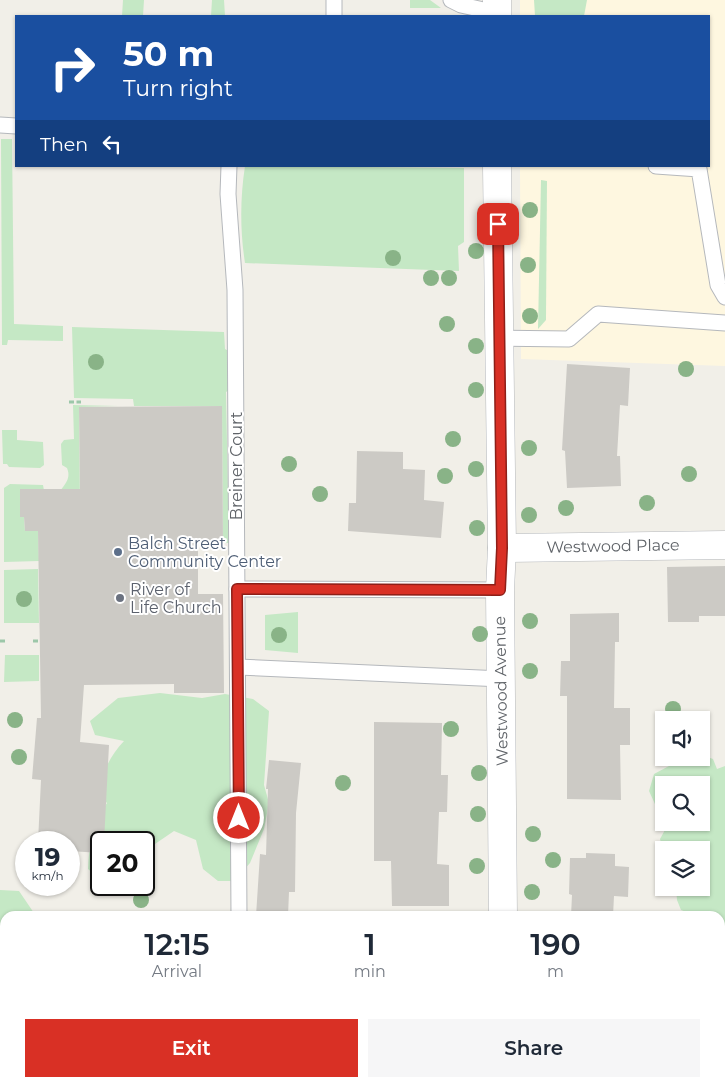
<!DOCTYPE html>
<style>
body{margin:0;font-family:Montserrat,sans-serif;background:#f6f6f7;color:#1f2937;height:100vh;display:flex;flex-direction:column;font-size:19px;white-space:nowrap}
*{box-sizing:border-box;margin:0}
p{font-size:16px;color:#747a83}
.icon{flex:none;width:28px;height:28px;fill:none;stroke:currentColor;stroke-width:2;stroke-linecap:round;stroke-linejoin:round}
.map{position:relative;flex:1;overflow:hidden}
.sheet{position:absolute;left:0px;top:911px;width:725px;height:176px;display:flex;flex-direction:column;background:#fff;border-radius:15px 15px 0 0;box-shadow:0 1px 4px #0004}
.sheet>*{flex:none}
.banner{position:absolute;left:15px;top:15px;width:695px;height:152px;border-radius:0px;box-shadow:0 1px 4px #0004;background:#1a4fa0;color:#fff;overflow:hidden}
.fabs{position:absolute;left:655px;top:711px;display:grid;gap:10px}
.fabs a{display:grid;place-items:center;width:55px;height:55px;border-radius:0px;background:#fff;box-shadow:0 1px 4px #0004;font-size:25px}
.speed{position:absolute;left:15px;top:831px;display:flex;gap:10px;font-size:25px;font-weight:700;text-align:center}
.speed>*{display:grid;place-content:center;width:65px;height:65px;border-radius:50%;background:#fff;box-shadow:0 1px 4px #0004;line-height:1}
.speed small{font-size:12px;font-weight:400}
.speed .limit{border:2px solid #111;border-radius:8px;background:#fff;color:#111}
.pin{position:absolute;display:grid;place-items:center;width:42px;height:42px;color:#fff;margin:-21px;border-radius:10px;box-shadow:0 2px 8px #0006}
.me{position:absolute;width:55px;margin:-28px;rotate:0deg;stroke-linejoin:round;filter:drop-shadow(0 0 4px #0008)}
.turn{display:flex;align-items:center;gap:18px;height:105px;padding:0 25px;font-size:22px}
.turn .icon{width:65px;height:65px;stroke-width:2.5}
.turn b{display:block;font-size:35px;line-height:42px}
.then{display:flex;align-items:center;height:48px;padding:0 25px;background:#0003;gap:10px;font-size:19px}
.eta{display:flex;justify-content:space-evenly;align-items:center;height:85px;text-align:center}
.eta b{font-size:30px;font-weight:600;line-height:35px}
.button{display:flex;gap:10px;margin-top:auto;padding:10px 25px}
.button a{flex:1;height:58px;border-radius:0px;background:#d93025;color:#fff;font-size:20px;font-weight:600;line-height:58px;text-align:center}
.button a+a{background:#f6f6f7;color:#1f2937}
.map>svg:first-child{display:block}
</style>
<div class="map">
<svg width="725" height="1087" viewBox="0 0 725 1087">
<rect width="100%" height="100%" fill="#f1efe8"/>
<path fill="#fef7e0" d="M520,0H725V366L521,359L520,166H709V16H520Z"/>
<g fill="#c5e8c5" fill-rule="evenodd">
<path d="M123,0H144L143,16H122Z"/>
<path d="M212,0H224L225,16H211Z"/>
<path d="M410,0H430L441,8H410Z"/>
<path d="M534,0H587L584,16H535Z"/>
<path d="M1,139H12L14,324L63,326V341L8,340L7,345H2Z"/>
<path d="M245,166L464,168V242L458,246L459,271L245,263C240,231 240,198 245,166Z"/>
<path d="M541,180L547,181L546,320L538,329Z"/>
<path d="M72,327L224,332L225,349L232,353L229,390L226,392L229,543H223L222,406H134L133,399L74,398Z"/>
<path d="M73,405L118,406L79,407L80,507L58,495C63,485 72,480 67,468L62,465L61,444L64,440L74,439Z"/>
<path d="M2,430H17V440L43,442L44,465L40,468L9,467L7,464H3Z"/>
<path d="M10,484L43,485L47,507H38V489H20V516L24,517L25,531H38L39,561L4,562V488Z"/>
<path d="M38,569L39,623H4V570Z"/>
<path d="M298,612V653L265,650V615Z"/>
<path d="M5,655H39V681L4,682Z"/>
<path d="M160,693L202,698L225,694L253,699L269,711L264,785L269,803L264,829L250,863L234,881H218L203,869L196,840L174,831L155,844L144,868V842H101V880L88,869C89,845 93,823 107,803L100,796C101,774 109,757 124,741L95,735L90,721L118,698Z"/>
<path d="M702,755L713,759L717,769L725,766V941L720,939V916H697L681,910L677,900L676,888H701V850H664V854L660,839L666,828L649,791L654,774L684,758H701ZM664,785H701V822H664Z"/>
<path d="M0,890L19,891L36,916H5V1039L0,1037Z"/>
<path d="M725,990V1087H670L665,1083L720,1082V992Z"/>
<path d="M5,1064V1082L314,1083V1087H0V1066Z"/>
</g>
<g fill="#cccac5">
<path d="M567,364L630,368L628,406L620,405L617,456H620L621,486L567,488L565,451L562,450Z"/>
<path d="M222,406L223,543H198V594H223L224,693H174V684L84,685L80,742L109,745L104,842H101V853L69,851V842H38L41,780L32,779L37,718H41L38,531H25L24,517H20V489H80L79,407Z"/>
<path d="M357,451L403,452V469L425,470L424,500L444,502L441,538L348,531L349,503H356Z"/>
<path d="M725,566V616H699V622H668L667,567Z"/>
<path d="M619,613V642H615L614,708H630V745H620L621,800L567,799V696H560L561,661H570V614Z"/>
<path d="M374,722L442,723L441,775H448L447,812H439L437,864L449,865V906H392L391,861H374Z"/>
<path d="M269,760L301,763L296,813L295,892H289L288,916H256L260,854L266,855L268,789H266Z"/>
<path d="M586,853L615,854V866L629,867L628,897L614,896L613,916H571L572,895L569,894L570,858H586Z"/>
</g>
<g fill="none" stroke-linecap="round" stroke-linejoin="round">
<defs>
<g id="service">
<path d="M451,0L461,5L497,13"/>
<path d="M334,16V0"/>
<path d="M0,125L16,126"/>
<path d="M229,166L228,194L235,290L239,916"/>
<path d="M656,166L699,169L718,285L725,297"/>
<path d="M499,338L569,339L598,314L725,323"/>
<path d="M237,589L500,590"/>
<path d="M238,667L502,679"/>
<path d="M240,1082V1087"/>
</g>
<g id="minor">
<path d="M497,16V0"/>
<path d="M497,166L502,548L500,590L503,916"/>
<path d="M502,548L725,545"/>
<path d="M504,1082V1087"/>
</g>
</defs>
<use href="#service" stroke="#b5b8bc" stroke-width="17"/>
<use href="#minor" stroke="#b5b8bc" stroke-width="29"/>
<g stroke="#9cc7a9" stroke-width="3" stroke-dasharray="5 2.5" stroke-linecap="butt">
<path d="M69,402H81"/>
<path d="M0,641H7"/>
<path d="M33,641H39"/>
</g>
<use href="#service" stroke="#fff" stroke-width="15"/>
<use href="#minor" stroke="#fff" stroke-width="28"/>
</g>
<g fill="#89b387">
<circle cx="530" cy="210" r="8"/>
<circle cx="476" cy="251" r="8"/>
<circle cx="393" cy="258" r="8"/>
<circle cx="528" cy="265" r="8"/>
<circle cx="431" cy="278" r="8"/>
<circle cx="449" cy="278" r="8"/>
<circle cx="530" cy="316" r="8"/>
<circle cx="447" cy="324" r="8"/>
<circle cx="476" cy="346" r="8"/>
<circle cx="96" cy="362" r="8"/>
<circle cx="686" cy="369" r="8"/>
<circle cx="476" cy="390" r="8"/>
<circle cx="453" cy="439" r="8"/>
<circle cx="529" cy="448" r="8"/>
<circle cx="289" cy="464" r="8"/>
<circle cx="476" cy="469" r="8"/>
<circle cx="689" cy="474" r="8"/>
<circle cx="445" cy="476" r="8"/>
<circle cx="320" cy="494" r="8"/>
<circle cx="647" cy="503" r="8"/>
<circle cx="566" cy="508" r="8"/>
<circle cx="529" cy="515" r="8"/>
<circle cx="477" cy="528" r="8"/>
<circle cx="24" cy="599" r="8"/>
<circle cx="530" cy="621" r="8"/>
<circle cx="480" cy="634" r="8"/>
<circle cx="279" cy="635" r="8"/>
<circle cx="530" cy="671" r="8"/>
<circle cx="673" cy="709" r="8"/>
<circle cx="15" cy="720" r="8"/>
<circle cx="451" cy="729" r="8"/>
<circle cx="19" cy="757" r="8"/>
<circle cx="479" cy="773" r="8"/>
<circle cx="343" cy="783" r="8"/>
<circle cx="478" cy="814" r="8"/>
<circle cx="533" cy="834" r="8"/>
<circle cx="553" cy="860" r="8"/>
<circle cx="477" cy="866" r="8"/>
<circle cx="532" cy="892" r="8"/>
<circle cx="141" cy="900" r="8"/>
</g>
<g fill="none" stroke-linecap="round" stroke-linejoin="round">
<defs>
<path id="route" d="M239,818L237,589L500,590L502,548L498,224"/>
</defs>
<use href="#route" stroke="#8d1f18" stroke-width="12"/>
<use href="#route" stroke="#d93025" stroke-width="9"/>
</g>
<circle fill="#5c6f8a" stroke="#fff" stroke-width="2" cx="118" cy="552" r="5"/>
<circle fill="#6b7280" stroke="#fff" stroke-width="2" cx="120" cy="598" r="5"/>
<g text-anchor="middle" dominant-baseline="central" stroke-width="4" stroke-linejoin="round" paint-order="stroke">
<g font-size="16" fill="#5f6368" stroke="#fff">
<text transform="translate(236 466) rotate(-90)">Breiner Court</text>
<text transform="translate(613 546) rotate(-1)">Westwood Place</text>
<text transform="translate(501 691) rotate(-91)">Westwood Avenue</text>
</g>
<g font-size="16" fill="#4e5e75" stroke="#fff" text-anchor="start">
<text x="128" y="543">Balch Street<tspan x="128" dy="18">Community Center</tspan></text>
</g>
<g font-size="16" fill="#5b616d" stroke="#fff" text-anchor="start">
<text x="130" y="589">River of<tspan x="130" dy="18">Life Church</tspan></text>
</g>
</g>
</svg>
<div class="fabs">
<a><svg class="icon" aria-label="sound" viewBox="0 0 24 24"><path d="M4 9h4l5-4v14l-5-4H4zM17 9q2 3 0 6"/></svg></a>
<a><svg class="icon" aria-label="search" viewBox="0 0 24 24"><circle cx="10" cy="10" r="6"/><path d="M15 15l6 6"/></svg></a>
<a><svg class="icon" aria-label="layers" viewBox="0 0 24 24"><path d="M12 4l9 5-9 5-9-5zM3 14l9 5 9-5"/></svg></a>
</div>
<div class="speed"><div>19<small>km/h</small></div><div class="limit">20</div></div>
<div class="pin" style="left:498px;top:224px;background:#d93025"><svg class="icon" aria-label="arrive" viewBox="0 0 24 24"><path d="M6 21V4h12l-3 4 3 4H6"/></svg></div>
<svg class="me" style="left:239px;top:818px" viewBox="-20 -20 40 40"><circle r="17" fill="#d93025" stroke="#fff" stroke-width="3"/><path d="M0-11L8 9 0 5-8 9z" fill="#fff"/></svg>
<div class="banner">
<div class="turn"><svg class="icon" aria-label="right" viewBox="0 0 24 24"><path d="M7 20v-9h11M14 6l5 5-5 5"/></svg><div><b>50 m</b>Turn right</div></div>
<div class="then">Then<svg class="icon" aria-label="left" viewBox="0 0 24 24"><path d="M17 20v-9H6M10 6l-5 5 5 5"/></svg></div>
</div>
<section class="sheet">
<div class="eta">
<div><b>12:15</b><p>Arrival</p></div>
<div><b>1</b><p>min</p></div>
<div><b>190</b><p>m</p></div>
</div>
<div class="button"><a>Exit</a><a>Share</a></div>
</section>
</div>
